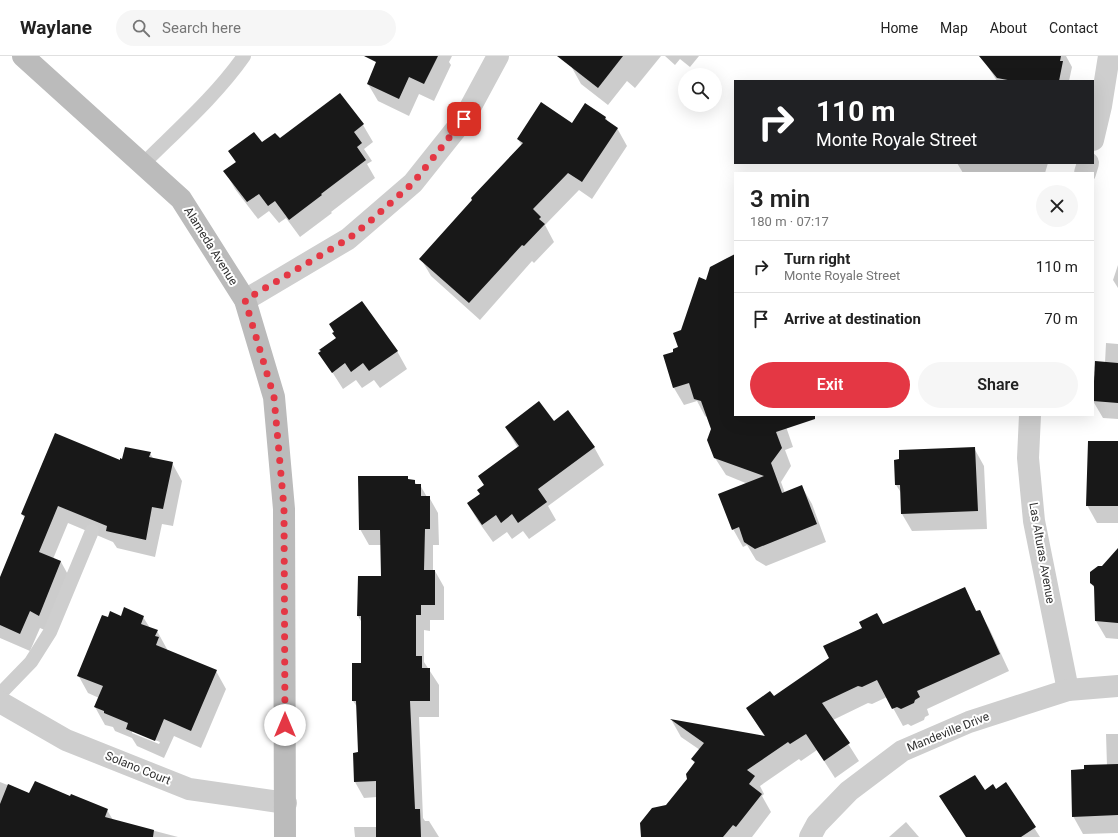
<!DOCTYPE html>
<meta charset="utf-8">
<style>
body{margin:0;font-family:Roboto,sans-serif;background:#f6f6f6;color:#222;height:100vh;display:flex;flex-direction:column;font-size:15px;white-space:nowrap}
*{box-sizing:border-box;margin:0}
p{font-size:13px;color:#767676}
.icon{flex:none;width:22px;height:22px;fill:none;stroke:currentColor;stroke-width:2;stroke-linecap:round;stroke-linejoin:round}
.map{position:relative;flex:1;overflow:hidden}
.side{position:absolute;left:734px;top:116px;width:360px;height:244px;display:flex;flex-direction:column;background:#fff;border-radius:0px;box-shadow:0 4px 16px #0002}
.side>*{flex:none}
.hud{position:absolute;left:734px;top:24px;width:360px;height:84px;border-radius:0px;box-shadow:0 4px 16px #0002;background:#202124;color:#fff;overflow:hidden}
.tools{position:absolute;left:678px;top:12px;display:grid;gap:8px}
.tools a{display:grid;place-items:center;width:44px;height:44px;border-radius:50%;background:#fff;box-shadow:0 4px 16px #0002;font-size:20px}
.pin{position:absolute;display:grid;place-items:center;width:34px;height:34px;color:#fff;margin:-17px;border-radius:8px;box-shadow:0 2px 6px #0006}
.me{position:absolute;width:44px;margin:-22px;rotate:0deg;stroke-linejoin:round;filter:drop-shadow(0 0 3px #0008)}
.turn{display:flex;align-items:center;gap:14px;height:84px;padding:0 16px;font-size:18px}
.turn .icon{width:52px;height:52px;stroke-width:2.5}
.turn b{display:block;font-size:28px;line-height:34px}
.round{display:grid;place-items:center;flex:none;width:42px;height:42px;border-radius:21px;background:#f6f6f6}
.summary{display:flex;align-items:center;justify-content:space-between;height:68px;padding:0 16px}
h1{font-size:24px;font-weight:600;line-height:30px}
.action{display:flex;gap:8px;margin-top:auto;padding:8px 16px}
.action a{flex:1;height:46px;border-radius:24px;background:#e43744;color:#fff;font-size:16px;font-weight:600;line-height:46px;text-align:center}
.action a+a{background:#f6f6f6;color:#222}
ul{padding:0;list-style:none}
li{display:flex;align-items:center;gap:12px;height:52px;padding:0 16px;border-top:1px solid #e0e0e0}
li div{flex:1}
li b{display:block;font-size:15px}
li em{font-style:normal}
header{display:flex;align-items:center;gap:24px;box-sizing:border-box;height:56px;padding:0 20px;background:#fff;border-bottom:1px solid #e0e0e0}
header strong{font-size:19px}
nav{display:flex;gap:22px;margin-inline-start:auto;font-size:14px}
.search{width:280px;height:36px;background:#f6f6f6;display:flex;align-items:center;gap:10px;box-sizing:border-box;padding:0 14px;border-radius:22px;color:#767676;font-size:15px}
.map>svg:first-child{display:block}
</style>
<header>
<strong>Waylane</strong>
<div class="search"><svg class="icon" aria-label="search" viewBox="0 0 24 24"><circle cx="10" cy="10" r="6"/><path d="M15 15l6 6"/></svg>Search here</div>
<nav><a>Home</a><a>Map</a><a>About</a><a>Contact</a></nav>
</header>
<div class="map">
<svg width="1118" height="781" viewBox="0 0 1118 781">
<rect width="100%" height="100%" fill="#fff"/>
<g fill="#0003" fill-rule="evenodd">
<path d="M374,0H452L449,6L451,9L434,45L419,38L409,60L378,45L368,28L377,6Z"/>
<path d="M577,0H661L635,32L627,25L608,49L581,28L571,10Z"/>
<path d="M665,0H699L690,11L680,3L675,9Z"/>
<path d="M989,0H1066L1072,11L1069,25H997L987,9Z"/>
<path d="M585,48L606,62L608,66L617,72L627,90L592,143L579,134L545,169L554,186L534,207L532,205L480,264L431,220L421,203L522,90L518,83L572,68Z"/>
<path d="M363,69L373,86L364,93L372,105L367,108L375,122L331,156L332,157L300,181L286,162L279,167L269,155L258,163L235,133L225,115L236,107L230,96L279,84Z"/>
<path d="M957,107H1048L1045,117H963Z"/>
<path d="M735,200V359H782L793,391L785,394L791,410L781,426L785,437L802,431L812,448L826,486L766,510L756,504L747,489L743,491L733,473L748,428L726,419L715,402L712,373L707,361L705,360L697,345L684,349L674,332L664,300L674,297L680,292L682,275L706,225L711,211L727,202Z"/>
<path d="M1118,209V232L1113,224Z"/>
<path d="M337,282L397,295L407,313L380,332L374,324L362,332L356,324L343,333L320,297Z"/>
<path d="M1106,287L1118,288V363L1103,362L1093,345L1096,306L1105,307Z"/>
<path d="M554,366L594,391L604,409L548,450L556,464L529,483L523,475L512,483L507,476L493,486L478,465L468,448L480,438L485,430L518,392L506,372Z"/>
<path d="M1118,386V467H1097L1087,449Z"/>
<path d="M974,392L984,410L987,473L912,475L902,458V438L896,429Z"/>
<path d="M150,397L154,404L172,407L182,425L173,470L162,468L155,501L117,492L113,486L68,467L53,503L61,506L71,524L49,576L40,572L30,595L0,582V524L25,463L22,458L121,406Z"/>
<path d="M407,421L409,424L414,425L417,429H420L427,441H429L438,457L439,489H433V515H435L444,531V564H430V575L424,574V606L439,629V661H419L423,762L425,765H429L439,781H355L354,771H377V741L364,742L355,726L354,698L359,697L358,652L353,645L362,608V567L358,560L382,521L381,489H369L360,473Z"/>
<path d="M1118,501V583L1106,582L1096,565L1095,533L1091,527L1103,511Z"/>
<path d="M964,532L977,556L979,555L989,572L1009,615L927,653L929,659L925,661L924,664L911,670L908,668L903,670L887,641L872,648L868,647L833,664L859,705L835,722L817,694L801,705L799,703L760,730L764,738L762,740L771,756L752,781H642L688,724L695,708L692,703L700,694L681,681L672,665L765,681L747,652L773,642L883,569Z"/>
<path d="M122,561H143L150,572L157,575L167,593V594L216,615L226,633L201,692L174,680L164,702L137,690L132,682L115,675L113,671L105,669L95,651L99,642L88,637L78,619L108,562ZM132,675L160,686L159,688L132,677Z"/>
<path d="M1106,678H1118V777L1083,778L1073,760L1085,714L1107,710Z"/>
<path d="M0,726L30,738L71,741L107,754L113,764L178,781H0Z"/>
<path d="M1006,728L1040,781H966L951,758L984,735L996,734Z"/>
<path d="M906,766L919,781H889Z"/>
</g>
<g fill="#181818">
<path d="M364,0H438L424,28L409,21L399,43L367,28L376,6Z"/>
<path d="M557,0H623L598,32Z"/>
<path d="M979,0H1061L1060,5H1063L1059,25H1013L997,22Z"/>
<path d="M340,37L364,68L354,76L362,87L357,91L366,104L321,138L322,139L289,164L275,145L268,150L259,138L247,146L223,115L236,106L228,95L254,76L262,86L275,77L280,82Z"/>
<path d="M541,46L572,67L585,47L606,61L605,63L618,72L582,126L568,117L533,153L541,161L539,163L545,168L524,190L522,189L469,247L419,203L472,144L471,142L523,87L517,83Z"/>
<path d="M735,198V359H815V363L776,376L782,392L771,407L782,437L802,429L817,468L755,493L744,486L739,471L732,474L718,438L764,420L714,402L707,384L711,373L701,345L694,343L689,327L673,332L663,299L673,296V293L678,291L673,277L681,274L699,221L706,224L710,211Z"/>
<path d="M362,245L398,295L369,315L363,307L351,316L345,307L332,317L318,297L321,295L319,294L336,282L332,277L334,276L329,268Z"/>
<path d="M1095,305L1118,307V347L1093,345Z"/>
<path d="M539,345L554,365L568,354L595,391L538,433L547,446L518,467L512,458L501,467L496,459L482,469L467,447L480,438L477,434L484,429L478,420L519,390L505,371Z"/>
<path d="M55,377L120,404V402L122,403L125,391L151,396L149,401L173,406L163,453L152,451L146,484L106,475L107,470L58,450L39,496L61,505L39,560L30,555L20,578L0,569V521L25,460L21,458Z"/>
<path d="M1088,385H1118V450H1086Z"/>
<path d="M975,391L978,455L901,458L900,429H895L894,404L899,403V394Z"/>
<path d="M358,420H408V423L415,424V428H421V440H430V473H425L424,514H435V549H421V559H416V600H422V612H430V645H410L415,753H420L421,781H376V725L354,726L353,697L358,696L356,645H352V607H361V560H357L358,520H381L380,474H359Z"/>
<path d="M1118,492V567L1095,565L1094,530L1090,527V516L1098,510H1102Z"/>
<path d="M965,531L976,555L980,554L1000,598L917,635L920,641L915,644L914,647L901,653L897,651L892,653L877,624L862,631L858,630L822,647L850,687L824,705L806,678L790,688L788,686L747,714L755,720L749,728L762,738L736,771L733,769L723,781H641L640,767L652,752L666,749L687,723L686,718L695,706L691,703L704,687L670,663L765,680L746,652L770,635L774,640L829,602L823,590L862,572L859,566L877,557L883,568Z"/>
<path d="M124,551L144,560L141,568L158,574L155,580L159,581L156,589L217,614L191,675L164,663L155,685L126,673L128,667L104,657V655L94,651L103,630L77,620L102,559L108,561L110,555L121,560Z"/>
<path d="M1118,708V759L1072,761L1071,714L1084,713V709Z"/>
<path d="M975,719L985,734L993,728L996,733L1006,726L1036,771L1021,781H966L939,740Z"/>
<path d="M35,725L70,740L71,738L108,753L105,761L154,774L153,781H0V748L8,728L29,737Z"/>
</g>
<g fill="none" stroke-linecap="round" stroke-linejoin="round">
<g stroke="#cecece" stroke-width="14">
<path d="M142,109C177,74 216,40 244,0"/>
<path d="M0,638L31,606L50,576L92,475"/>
</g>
<g stroke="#cecece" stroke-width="22">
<path d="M1093,84L1101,50L1109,0"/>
<path d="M1085,117L1088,107"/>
<path d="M245,244L348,183L413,127L464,63L498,0"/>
<path d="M1030,359L1028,402L1034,465L1068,634"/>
<path d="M0,646L66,684L189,733L286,747"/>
<path d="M810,781L817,768L849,735L902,695L969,666L1068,634L1118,630"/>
</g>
<path stroke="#bbb" stroke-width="22" d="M23,0L181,143L245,244L274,341L284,453L285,781"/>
</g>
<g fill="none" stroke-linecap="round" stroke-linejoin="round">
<path stroke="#e43744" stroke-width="7" stroke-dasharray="0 12.6" d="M285,669L284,452L274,341L245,244L348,183L368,167L413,127L464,63"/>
</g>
<g text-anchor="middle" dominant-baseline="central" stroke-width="4" stroke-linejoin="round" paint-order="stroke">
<g font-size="12" fill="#313131" stroke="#fff">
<text transform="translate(211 190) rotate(58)">Alameda Avenue</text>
<text transform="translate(1042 497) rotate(80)">Las Alturas Avenue</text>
<text transform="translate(948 676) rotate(-22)">Mandeville Drive</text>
<text transform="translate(138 712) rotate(22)">Solano Court</text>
</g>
</g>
</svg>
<div class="tools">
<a><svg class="icon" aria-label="search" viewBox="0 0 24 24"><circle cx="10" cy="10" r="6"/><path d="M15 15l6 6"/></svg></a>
</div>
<div class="pin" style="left:464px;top:63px;background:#d93025"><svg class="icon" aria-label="arrive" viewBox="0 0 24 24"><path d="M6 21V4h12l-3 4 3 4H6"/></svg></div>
<svg class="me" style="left:285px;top:669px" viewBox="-20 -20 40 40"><circle r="19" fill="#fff"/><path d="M0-13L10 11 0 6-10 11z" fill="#e43744"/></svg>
<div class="hud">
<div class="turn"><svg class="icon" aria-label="right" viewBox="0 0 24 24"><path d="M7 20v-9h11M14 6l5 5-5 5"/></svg><div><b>110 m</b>Monte Royale Street</div></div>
</div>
<section class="side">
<div class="summary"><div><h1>3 min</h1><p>180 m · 07:17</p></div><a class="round"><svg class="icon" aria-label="close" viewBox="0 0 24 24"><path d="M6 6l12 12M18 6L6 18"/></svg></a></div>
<ul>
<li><svg class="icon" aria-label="right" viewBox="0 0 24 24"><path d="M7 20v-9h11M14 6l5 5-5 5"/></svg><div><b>Turn right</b><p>Monte Royale Street</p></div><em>110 m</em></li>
<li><svg class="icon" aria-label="arrive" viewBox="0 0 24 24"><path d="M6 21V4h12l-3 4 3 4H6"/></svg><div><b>Arrive at destination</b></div><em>70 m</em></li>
</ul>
<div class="action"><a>Exit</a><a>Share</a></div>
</section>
</div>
